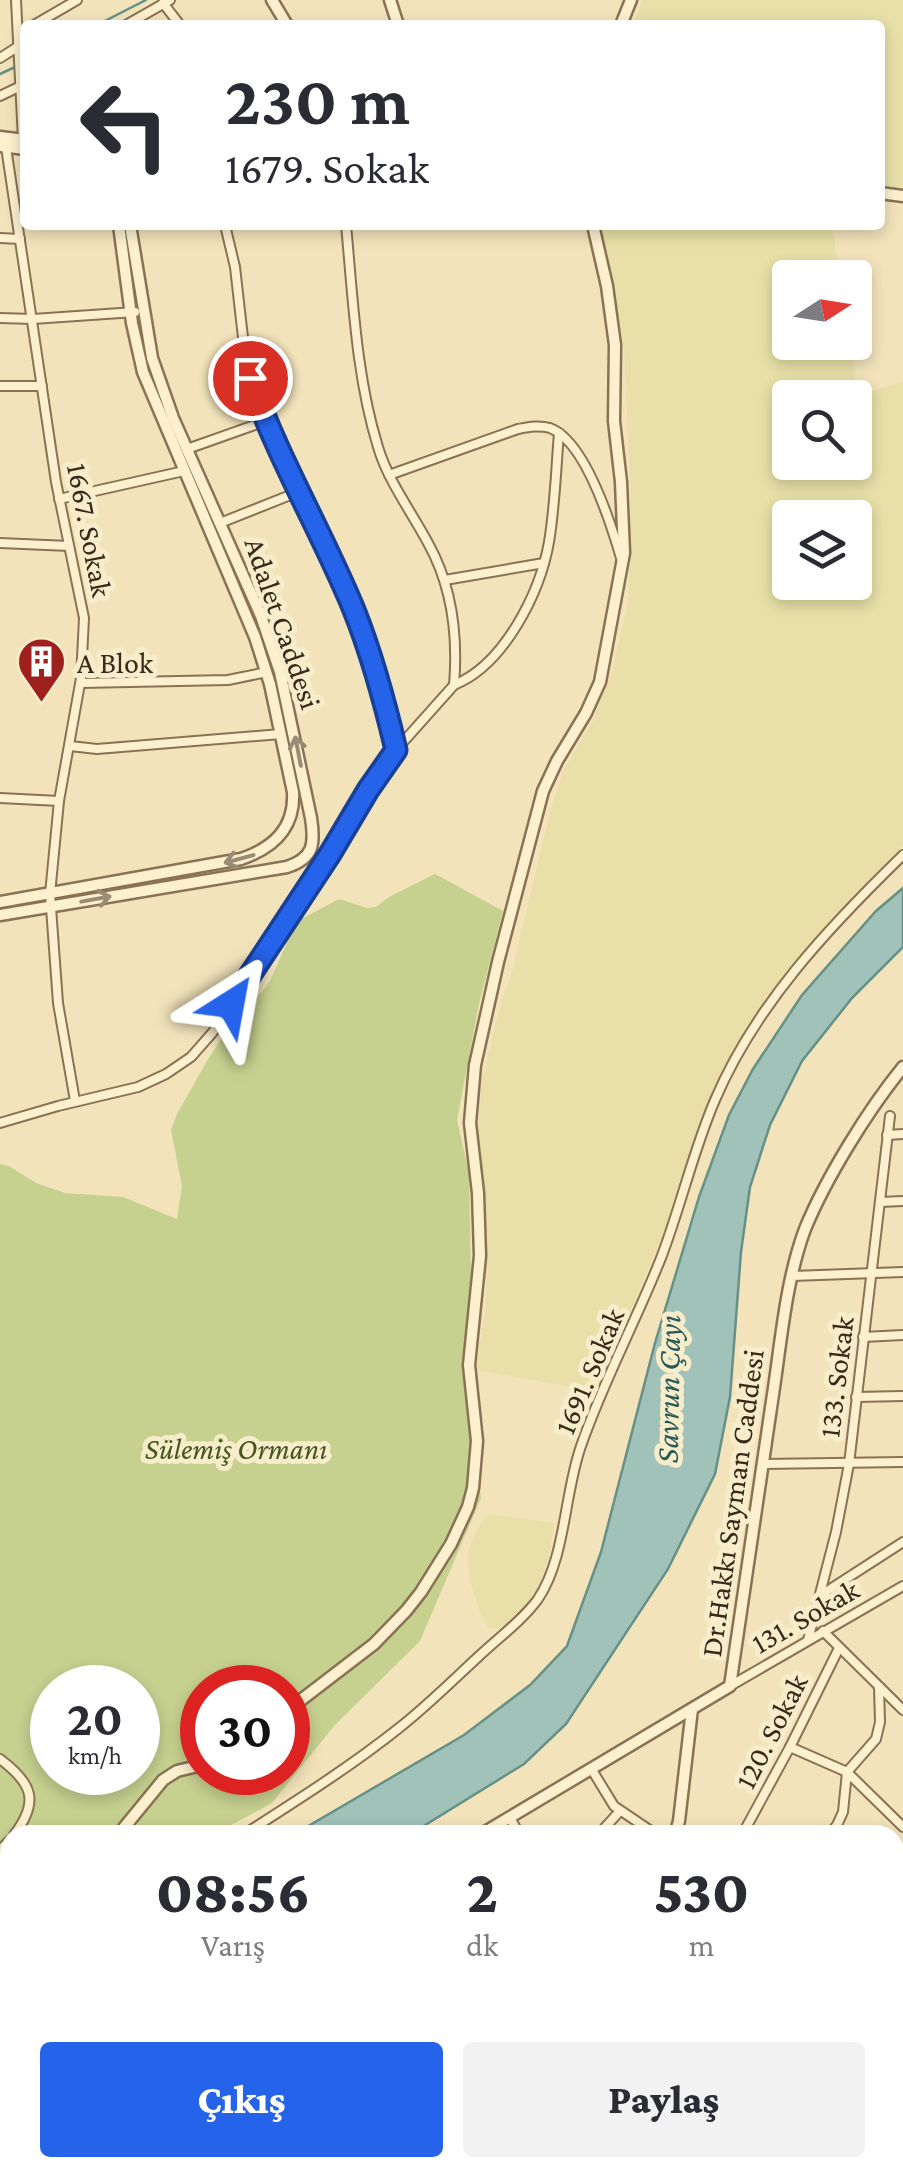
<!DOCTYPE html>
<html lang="tr">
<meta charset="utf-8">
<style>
body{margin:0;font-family:"Crimson Pro",serif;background:#f2f2f3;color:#2b2b33;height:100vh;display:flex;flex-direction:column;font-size:38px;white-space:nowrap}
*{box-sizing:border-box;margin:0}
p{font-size:32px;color:#7c7c81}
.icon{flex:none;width:55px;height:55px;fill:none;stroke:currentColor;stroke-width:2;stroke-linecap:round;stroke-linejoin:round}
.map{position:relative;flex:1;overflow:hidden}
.details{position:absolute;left:0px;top:1825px;width:905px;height:352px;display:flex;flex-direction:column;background:#fff;border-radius:30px 30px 0 0;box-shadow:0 5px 15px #0003}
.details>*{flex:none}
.hud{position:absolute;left:20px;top:20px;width:865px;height:210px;border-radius:10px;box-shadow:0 5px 15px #0003;background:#fff;color:#2b2b33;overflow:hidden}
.needle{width:65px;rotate:78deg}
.controls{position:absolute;left:772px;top:260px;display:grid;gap:20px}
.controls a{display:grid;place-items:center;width:100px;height:100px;border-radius:10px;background:#fff;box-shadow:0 5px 15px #0003;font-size:50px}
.speed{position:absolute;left:30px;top:1665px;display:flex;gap:20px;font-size:50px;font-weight:700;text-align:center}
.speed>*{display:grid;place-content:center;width:130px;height:130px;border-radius:50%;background:#fff;box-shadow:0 5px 15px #0003;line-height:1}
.speed small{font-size:25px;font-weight:400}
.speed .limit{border:15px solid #d22;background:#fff;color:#111}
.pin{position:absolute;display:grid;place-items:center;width:85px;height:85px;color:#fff;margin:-42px;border:5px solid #fff;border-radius:50%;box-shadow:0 2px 10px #0007}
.me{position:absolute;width:110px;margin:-55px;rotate:34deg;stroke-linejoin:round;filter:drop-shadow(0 0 8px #0008)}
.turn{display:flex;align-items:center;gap:35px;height:210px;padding:0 40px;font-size:45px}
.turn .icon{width:130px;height:130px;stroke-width:2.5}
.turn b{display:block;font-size:70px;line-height:85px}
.eta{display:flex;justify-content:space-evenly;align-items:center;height:170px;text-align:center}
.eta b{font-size:60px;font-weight:800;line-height:70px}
.cta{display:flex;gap:20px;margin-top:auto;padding:20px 40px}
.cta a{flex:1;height:115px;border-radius:10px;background:#2563eb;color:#fff;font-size:40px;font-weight:800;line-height:115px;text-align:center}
.cta a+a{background:#f2f2f3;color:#2b2b33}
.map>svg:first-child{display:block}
</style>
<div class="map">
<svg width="903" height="2176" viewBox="0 0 903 2176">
<rect width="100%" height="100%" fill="#f2e3bb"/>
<g fill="#e8e0a8" fill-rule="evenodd">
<path d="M643,0H903V189L880,187V25H633Z"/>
<path d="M601,225H832L840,277L790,278V342L850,343L858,395L903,382V846L798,958L741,1040L702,1114L664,1232L596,1391L476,1370L486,1306L487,1243L478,1124L482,1083L501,1003L511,976L550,812L564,769L592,723L612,672L628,602L631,497L624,348ZM790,398H855V462H790ZM790,518H855V582H790Z"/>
<path d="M488,1514L554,1523L548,1561L537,1590L515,1619L498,1629L489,1628L483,1620L471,1585L468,1562L469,1549L476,1532Z"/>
</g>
<path fill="#c6d08f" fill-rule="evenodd" d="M435,874L503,911L479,1004L457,1120L469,1173L471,1275L464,1378L481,1498L420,1641L334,1726L272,1803L213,1835H10V1976L0,1984V1164L9,1166L36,1183L65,1193L123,1197L177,1219L182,1186L171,1130L177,1114L207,1061L234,1019L262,992L270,981L292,931L301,919L339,899L367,908L376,907L389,897ZM52,1688H138V1772H52ZM202,1688H288V1772H202Z"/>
<path fill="#a0c2b9" stroke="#679087" stroke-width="2.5" d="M903,888V947L852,998L802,1061L770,1125L750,1187L741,1252L730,1397L715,1474L668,1569L566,1724L524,1764L409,1835H293L464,1735L530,1685L567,1646L601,1552L655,1343L699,1197L729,1115L753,1069L802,995L876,911Z"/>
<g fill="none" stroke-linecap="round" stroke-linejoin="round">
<g stroke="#679087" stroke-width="2.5">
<path d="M97,25L146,0"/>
<path d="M0,74L15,67"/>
<path d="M895,2126L899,2127L903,2133"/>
</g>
<defs>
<g id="minor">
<path d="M16,0L23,140"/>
<path d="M163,3L180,25"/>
<path d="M34,25L77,0"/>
<path d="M126,25L170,0"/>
<path d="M0,58L19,46"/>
<path d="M0,96L23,85"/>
<path d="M6,147L56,482L84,618L81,678L59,801L50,894L58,1003L75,1101"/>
<path d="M225,225L235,267L245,355L250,378L280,454L337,571L362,631L396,750"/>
<path d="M0,238L20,239"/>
<path d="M0,318L33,319L135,312"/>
<path d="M0,386H42"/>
<path d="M187,449L266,421"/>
<path d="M389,475L518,429C529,427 539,425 550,428C585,441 611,524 621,558"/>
<path d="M59,499L184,471"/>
<path d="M220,523L298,492"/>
<path d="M0,543L69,546"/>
<path d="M445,580L544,563"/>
<path d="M81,683L228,680L267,672"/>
<path d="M454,685C504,665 540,593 549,542C555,506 556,469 559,433"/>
<path d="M70,746L97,749L281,734"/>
<path d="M0,798L59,801"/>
<path d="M0,1123L58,1106L138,1087L166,1074L191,1057L213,1032L250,978L331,854L381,770L396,750L454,685C458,637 452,586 428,543C411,511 388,481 378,447C356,376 353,298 346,225"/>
<path d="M887,1135L903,1134"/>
<path d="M880,1202L903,1201"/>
<path d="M792,1276L903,1272"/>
<path d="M863,1337L903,1335"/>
<path d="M856,1397L903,1396"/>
<path d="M763,1464L903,1462"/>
<path d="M821,1595L903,1542"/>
<path d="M823,1631L903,1710"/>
<path d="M808,1640L836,1532L849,1464L890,1116"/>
<path d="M730,1686L903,1586"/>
<path d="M790,1747L847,1772L903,1827"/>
<path d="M0,1759C32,1783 40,1801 14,1835"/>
<path d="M592,1770L614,1806L657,1835"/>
<path d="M510,1818L520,1835"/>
<path d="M243,1835C296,1801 350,1767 399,1728C427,1706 452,1681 478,1657C498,1638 522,1621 538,1599C566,1557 564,1494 581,1446C603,1382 636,1321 661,1258C681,1206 693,1151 715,1100C756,1004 829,927 903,855"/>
<path d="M598,1835L620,1811"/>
<path d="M742,1835L790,1747L839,1648"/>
<path d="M829,1835L837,1825L843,1812L847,1772L876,1739L880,1722L879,1687"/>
<path d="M0,1850L10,1840"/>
<path d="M895,1960L903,1968"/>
<path d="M0,1995L10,1987"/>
<path d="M895,2097L903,2106"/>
<path d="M323,2168L325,2176"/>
<path d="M133,2172L146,2168"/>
<path d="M397,2176L430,2168"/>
</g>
<g id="tertiary">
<path d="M272,0L287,25"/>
<path d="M390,0L398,25"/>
<path d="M621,25L631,0"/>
<path d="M0,137L25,140"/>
<path d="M0,146L25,149"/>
<path d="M880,193L903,196"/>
<path d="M0,902L241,859C273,848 295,829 293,792L270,684L255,637L143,372L132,323L119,225"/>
<path d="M0,915L287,867C314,858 315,844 311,818L280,672L261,616L173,418L152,358L130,225"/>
<path d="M288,1710L374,1644L406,1611L421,1592L451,1544L468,1507L473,1488L477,1441L469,1365L480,1256L478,1193L470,1123L475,1065L498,962L543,791L557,761L586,713L600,682L624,553L621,482L614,421L615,345L607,286L593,225"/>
<path d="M118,1835L163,1780L177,1771L202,1765"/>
<path d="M480,1835L730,1686C744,1591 758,1496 772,1401C781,1344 785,1283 805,1229C826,1178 868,1110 903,1067"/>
<path d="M675,1835L679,1821L692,1709"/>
<path d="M895,1910L903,1903"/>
<path d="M0,1931L10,1924"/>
<path d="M0,2117L10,2111"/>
<path d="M497,2168L498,2176"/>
<path d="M549,2176L565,2168"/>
<path d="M896,2176L903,2171"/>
</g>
</defs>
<use href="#minor" stroke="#8a7254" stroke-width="12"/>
<use href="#tertiary" stroke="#8a7254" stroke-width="15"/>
<use href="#minor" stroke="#fcf0cf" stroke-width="8"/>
<use href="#tertiary" stroke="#fcf0cf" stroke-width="10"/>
</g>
<defs><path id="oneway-shaft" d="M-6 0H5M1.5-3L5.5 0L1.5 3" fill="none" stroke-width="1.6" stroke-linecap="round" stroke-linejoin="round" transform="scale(2.5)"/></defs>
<g stroke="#9a8c74">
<use href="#oneway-shaft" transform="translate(298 751) rotate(-101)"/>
<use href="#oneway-shaft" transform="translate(239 859) rotate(165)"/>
<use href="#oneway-shaft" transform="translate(96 899) rotate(-10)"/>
</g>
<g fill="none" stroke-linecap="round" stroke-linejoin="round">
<defs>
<path id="route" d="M231,1004L330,854L368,790L396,750C385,703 372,655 354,610C322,532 278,459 250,378"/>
</defs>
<use href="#route" stroke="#184099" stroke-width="25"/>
<use href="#route" stroke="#2563eb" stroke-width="18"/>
</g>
<defs>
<symbol id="building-pin" viewBox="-11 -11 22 30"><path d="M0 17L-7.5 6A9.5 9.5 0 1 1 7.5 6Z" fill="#9f211e" stroke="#f8edcb"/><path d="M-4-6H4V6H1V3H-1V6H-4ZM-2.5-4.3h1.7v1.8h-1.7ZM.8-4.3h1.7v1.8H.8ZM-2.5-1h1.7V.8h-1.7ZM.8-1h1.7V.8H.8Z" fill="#fff"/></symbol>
</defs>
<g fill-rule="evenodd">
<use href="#building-pin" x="14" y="634" width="55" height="75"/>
</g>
<g text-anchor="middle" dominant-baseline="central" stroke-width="10" stroke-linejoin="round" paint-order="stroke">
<g font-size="30" fill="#38291a" stroke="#f8edcb">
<text transform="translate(90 530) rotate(79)">1667. Sokak</text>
<text transform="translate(283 623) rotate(71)">Adalet Caddesi</text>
<text transform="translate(589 1371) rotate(-67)">1691. Sokak</text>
<text transform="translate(836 1377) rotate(-83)">133. Sokak</text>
<text transform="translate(732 1503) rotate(-82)">Dr.Hakkı Sayman Caddesi</text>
<text transform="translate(805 1616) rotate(-30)">131. Sokak</text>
<text transform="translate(771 1731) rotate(-63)">120. Sokak</text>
</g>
<g font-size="30" fill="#38291a" stroke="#f8edcb" text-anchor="start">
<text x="77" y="662">A Blok</text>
</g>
<g font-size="30" font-style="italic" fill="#46561f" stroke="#f8edcb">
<text x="236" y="1448">Sülemiş Ormanı</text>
</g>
<g font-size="32" font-style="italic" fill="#285958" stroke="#f8edcb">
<text transform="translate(668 1389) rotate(-89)">Savrun Çayı</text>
</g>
</g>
</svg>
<div class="controls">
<a><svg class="needle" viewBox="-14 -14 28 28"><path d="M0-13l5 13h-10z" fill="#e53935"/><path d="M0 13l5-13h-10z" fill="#7c7c81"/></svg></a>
<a><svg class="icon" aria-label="search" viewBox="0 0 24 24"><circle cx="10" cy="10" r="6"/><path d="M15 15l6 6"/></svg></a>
<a><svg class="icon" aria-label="layers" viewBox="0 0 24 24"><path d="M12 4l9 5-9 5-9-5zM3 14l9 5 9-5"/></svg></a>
</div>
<div class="speed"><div>20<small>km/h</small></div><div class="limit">30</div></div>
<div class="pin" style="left:250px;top:378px;background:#d93025"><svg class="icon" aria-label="arrive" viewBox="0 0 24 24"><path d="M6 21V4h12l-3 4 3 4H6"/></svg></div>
<svg class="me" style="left:231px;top:1004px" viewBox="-20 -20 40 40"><path d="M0-17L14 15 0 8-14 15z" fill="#2563eb" stroke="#fff" stroke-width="4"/></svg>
<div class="hud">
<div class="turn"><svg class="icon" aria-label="left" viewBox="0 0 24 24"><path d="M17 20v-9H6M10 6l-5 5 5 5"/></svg><div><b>230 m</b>1679. Sokak</div></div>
</div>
<section class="details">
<div class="eta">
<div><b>08:56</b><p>Varış</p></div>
<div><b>2</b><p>dk</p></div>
<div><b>530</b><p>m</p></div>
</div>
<div class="cta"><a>Çıkış</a><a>Paylaş</a></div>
</section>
</div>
